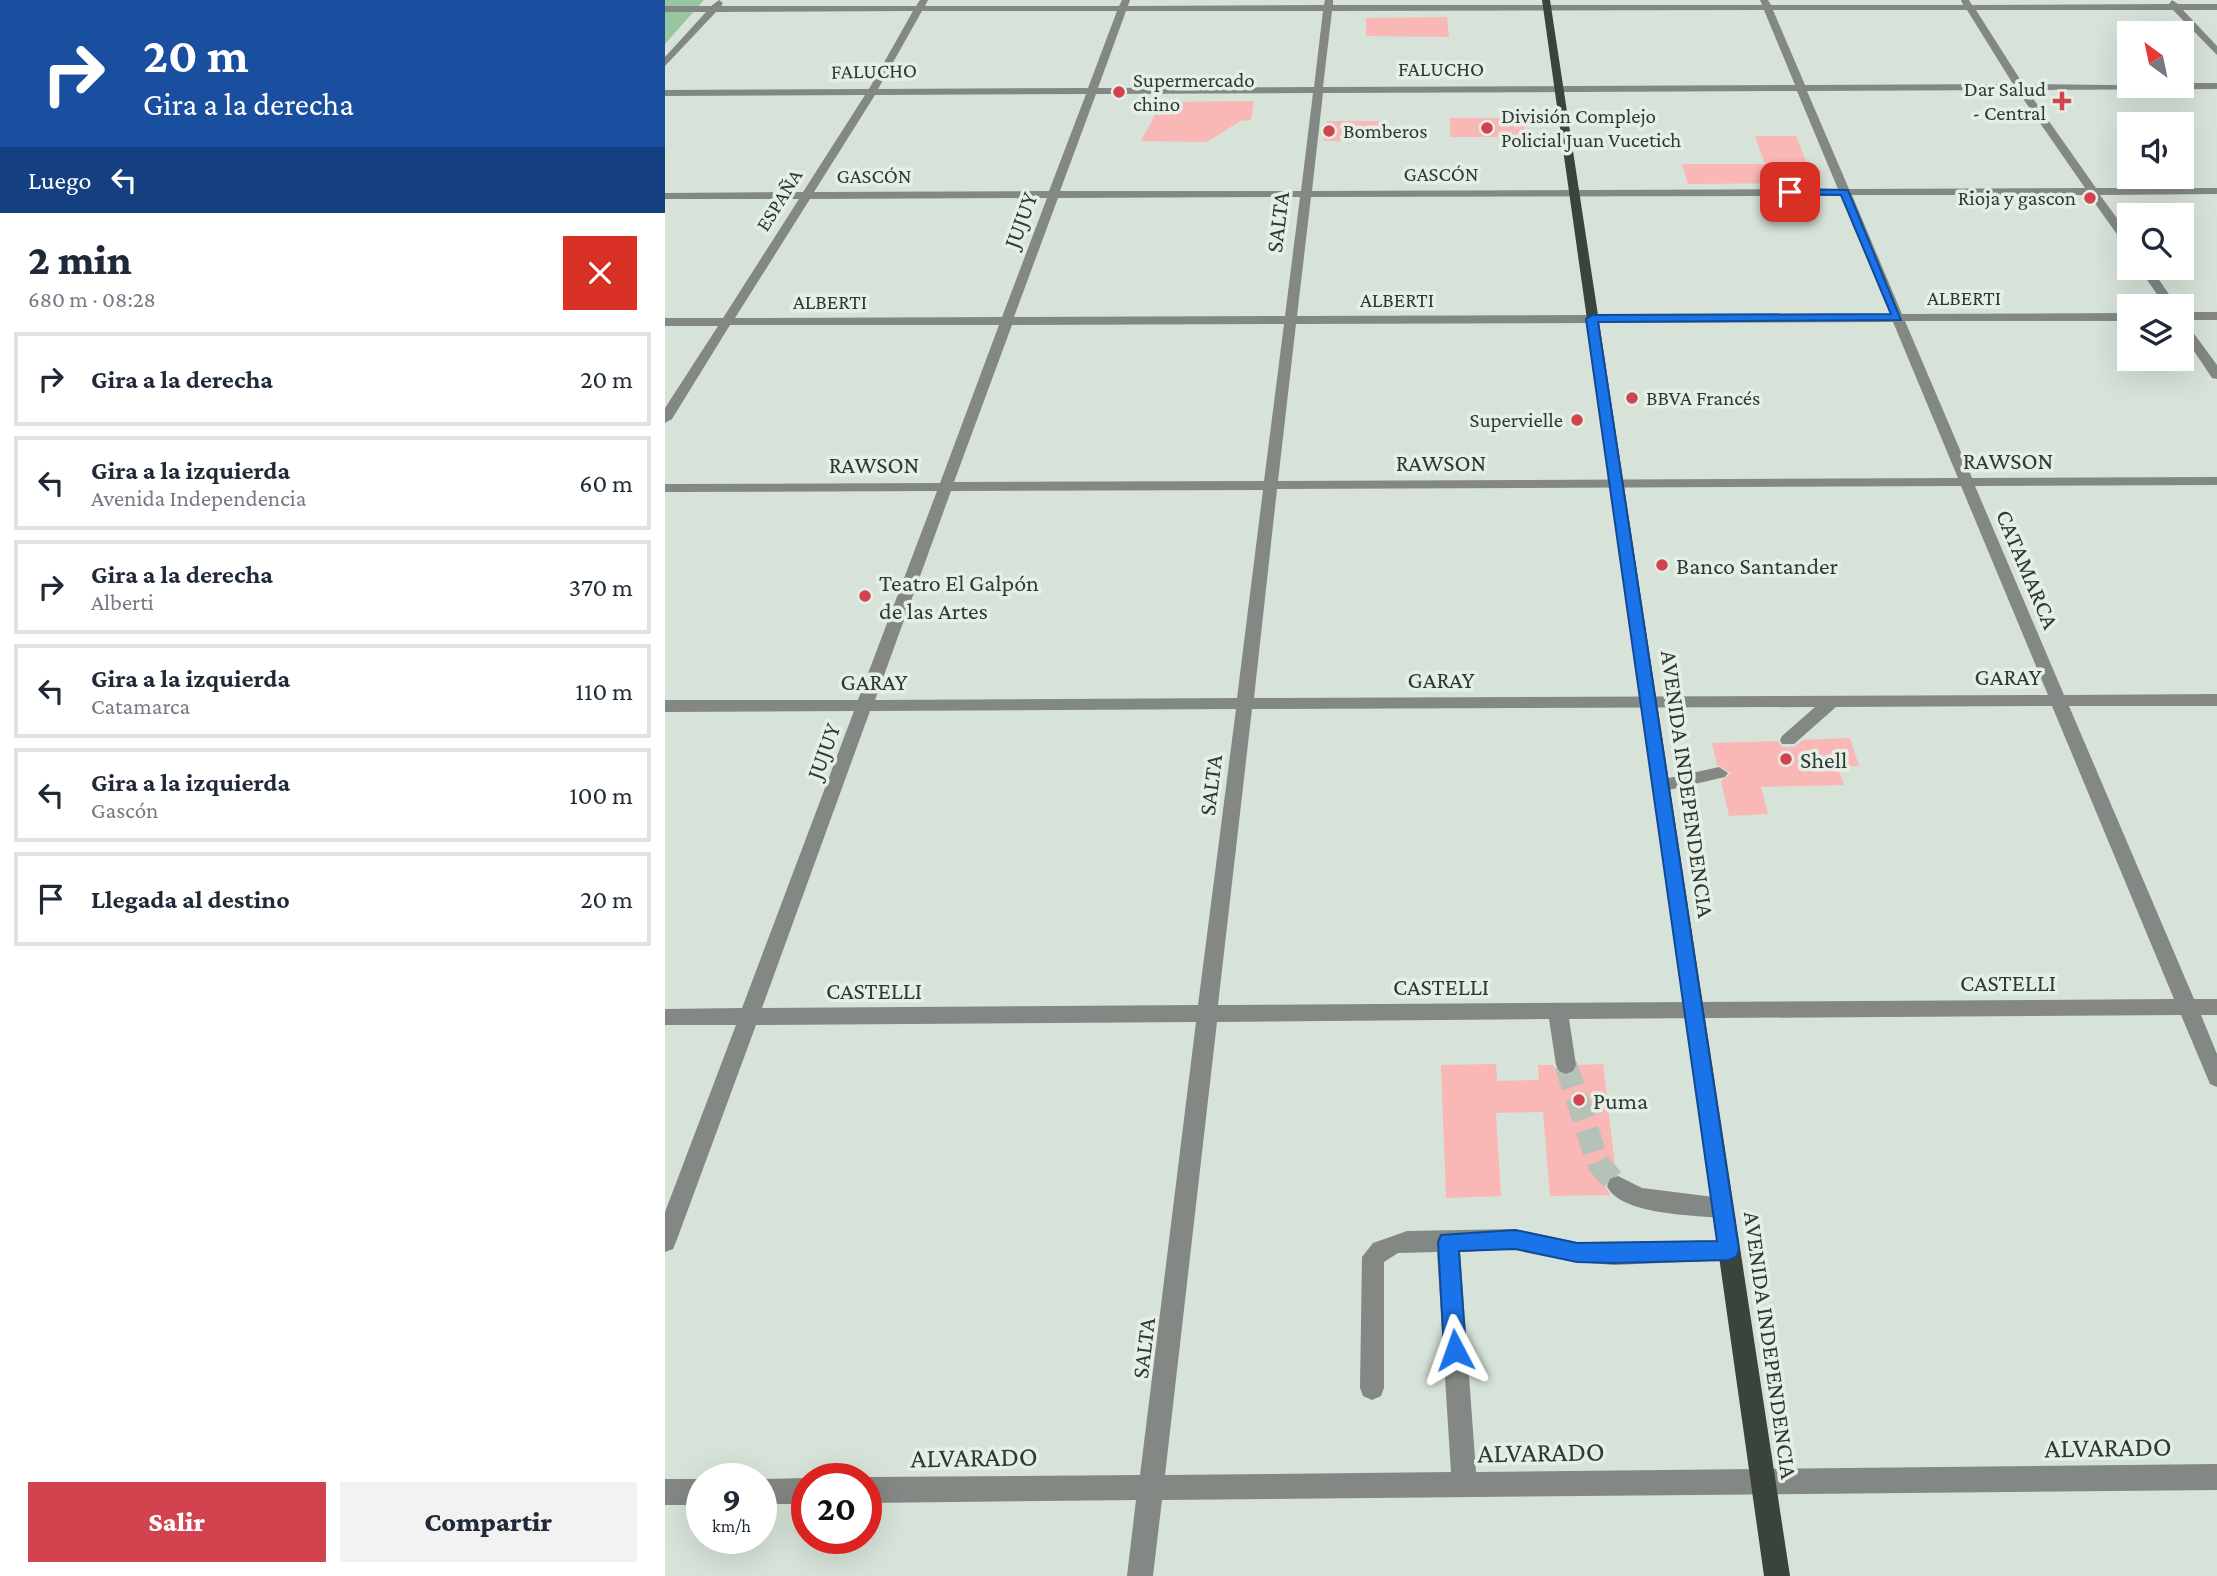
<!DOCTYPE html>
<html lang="es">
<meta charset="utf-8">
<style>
body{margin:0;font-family:"Crimson Pro",serif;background:#f2f2f3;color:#1f2937;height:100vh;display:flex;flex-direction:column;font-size:26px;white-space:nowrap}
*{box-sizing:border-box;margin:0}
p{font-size:23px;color:#747a83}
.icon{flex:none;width:38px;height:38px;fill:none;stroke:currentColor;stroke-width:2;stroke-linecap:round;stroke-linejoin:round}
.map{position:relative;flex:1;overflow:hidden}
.panel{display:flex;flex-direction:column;background:#fff;width:665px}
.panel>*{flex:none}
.top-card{background:#1a4fa0;color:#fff;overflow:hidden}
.needle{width:46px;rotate:327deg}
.controls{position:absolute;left:1452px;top:21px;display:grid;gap:14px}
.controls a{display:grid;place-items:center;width:77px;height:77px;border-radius:0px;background:#fff;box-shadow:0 7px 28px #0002;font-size:35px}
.speed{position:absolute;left:21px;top:1463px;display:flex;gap:14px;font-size:35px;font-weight:700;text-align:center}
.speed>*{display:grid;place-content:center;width:91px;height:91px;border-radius:50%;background:#fff;box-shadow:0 7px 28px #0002;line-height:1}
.speed small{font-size:18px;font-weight:400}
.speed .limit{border:10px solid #d22;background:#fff;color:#111}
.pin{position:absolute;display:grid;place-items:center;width:60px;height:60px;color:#fff;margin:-30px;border-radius:14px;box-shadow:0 4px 10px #0006}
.me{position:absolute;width:77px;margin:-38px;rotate:356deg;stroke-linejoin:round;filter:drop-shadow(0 0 5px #0008)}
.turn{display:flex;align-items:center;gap:24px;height:147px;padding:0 28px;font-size:32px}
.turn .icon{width:91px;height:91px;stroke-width:2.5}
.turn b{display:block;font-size:49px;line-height:60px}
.then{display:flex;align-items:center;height:66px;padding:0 28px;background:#0003;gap:14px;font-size:26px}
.round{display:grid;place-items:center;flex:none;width:74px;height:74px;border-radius:0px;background:#f2f2f3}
.headline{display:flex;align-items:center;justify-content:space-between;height:119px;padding:0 28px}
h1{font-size:42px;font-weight:800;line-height:52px}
.action{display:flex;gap:14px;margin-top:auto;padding:14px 28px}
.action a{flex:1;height:80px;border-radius:0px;background:#d2424f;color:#fff;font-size:28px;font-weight:800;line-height:80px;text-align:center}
.action a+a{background:#f2f2f3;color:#1f2937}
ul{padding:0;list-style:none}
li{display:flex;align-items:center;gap:21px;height:94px;margin:0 14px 10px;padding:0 14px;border:4px solid #e0e1e3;border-radius:0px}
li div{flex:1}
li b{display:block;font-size:26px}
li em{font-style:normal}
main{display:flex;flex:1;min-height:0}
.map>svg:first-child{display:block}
</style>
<main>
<section class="panel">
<div class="top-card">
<div class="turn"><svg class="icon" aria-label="right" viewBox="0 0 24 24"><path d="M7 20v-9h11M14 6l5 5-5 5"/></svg><div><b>20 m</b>Gira a la derecha</div></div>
<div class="then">Luego<svg class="icon" aria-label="left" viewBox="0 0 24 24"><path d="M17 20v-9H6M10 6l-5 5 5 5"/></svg></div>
</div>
<div class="headline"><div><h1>2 min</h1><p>680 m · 08:28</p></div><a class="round" style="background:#d93025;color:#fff"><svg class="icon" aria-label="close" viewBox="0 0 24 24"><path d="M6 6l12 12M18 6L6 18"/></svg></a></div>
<ul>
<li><svg class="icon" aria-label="right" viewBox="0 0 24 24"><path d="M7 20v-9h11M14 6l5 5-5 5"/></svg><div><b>Gira a la derecha</b></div><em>20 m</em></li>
<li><svg class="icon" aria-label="left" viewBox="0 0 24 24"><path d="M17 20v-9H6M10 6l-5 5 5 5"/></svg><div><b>Gira a la izquierda</b><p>Avenida Independencia</p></div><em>60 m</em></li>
<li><svg class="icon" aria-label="right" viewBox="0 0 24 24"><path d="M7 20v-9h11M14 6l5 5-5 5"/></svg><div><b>Gira a la derecha</b><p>Alberti</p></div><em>370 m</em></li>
<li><svg class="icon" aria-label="left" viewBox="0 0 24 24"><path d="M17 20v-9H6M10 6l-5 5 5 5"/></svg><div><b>Gira a la izquierda</b><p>Catamarca</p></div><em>110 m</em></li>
<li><svg class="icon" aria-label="left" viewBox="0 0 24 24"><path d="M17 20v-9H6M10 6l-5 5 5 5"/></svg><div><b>Gira a la izquierda</b><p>Gascón</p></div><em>100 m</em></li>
<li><svg class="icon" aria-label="arrive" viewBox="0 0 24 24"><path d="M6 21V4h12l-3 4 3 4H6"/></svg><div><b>Llegada al destino</b></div><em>20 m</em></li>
</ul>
<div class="action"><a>Salir</a><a>Compartir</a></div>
</section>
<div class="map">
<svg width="1552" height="1576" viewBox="0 0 1552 1576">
<rect width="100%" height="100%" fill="#d7e3d9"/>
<path fill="#97c6a1" d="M0,0H39L0,44Z"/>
<g fill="#f9b7b6">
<path d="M782,17L784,37L701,36V18Z"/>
<path d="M589,101L586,120L575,121L542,142L476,141L497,102Z"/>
<path d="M785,118H858L860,137H785Z"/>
<path d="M662,121H717L714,141H658Z"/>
<path d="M1090,136H1131L1150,183L1023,184L1017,164H1100Z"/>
<path d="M1185,738L1194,766L1173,767L1179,785L1096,787L1103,814L1064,816L1056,781L1066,773L1052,765L1047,743L1113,741L1117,747H1129L1138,740Z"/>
<path d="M831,1064L832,1081L874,1080L873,1065H888L893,1073L902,1076L910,1072L914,1065L938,1064L951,1174L944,1177L940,1185L945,1195L885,1196L878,1112L831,1113L836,1196L781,1198L776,1065Z"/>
</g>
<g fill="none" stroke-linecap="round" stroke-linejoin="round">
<path stroke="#b6c1b8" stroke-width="23" stroke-dasharray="23 11" stroke-linecap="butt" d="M901,1065L933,1163L953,1186"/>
<g fill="#838884" fill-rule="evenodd">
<path d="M54,0L58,3L56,6H251L255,0H263L260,6H454L457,0H465L463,6L659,5L660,0H668V5H1097L1095,0H1103L1106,5H1298L1296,0H1304L1307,5L1504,4L1507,0L1513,4H1552V10H1518L1552,46V55L1508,10H1311L1358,84L1517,86V83H1552V89L1362,90L1431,188H1552V194L1435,195L1465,236V248L1461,247L1424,195H1187L1237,314L1465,313V321H1240L1307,478L1552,477V485L1310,486L1399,695L1552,694V706H1404L1529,999H1552V1015H1536L1552,1054V1087L1545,1084L1516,1015L904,1019L911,1065L908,1071L901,1074L894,1071L891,1065L884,1019L552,1022L500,1475L786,1472L772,1252L733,1253L719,1262V1388L716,1396L707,1400L698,1396L695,1388L697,1257L708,1243L742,1231L850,1229L912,1242L949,1243L1064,1240L1072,1243L1075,1250L1072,1257L1064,1260L949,1265L912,1262L850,1249L795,1252L811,1472L1552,1464V1490L497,1500L488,1576H462L471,1500L201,1503V1479H198L201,1477L475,1475L531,1022L91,1025L11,1242L8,1249L0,1252V1212L71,1025H0V1009L77,1008L189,711L0,712V700H193L272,491L0,492V484L275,483L334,325H65L7,419L0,423V408L53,326H0V318H58L134,199H0V193L138,192L200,95L0,96V90L204,89L248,11L51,12L0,66V57L41,12H0V6H46ZM1099,10L1130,85L658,87L667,11ZM1108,10H1302L1348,84L1140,85ZM257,11H452L423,88L213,89ZM461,11H658L649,87L433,88ZM1352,90L1420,188L1184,189L1142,91ZM1132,91L1173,189L647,191L658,93ZM648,93L636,191H395L431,94ZM421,94L384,191L149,192L210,95ZM1176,196L1225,314L632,316L646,197ZM635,197L620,316L349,317L393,198ZM382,198L337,317L70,318L145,199ZM1228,322L1293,478L613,481L631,324ZM619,324L599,481L289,482L347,325ZM1296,486L1383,695L589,698L612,489ZM598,490L572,698L210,700L286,491ZM1387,706L1509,999L553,1005L587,709L1150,707L1117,736L1115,740L1117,744H1129L1171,707ZM571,709L533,1005L97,1008L205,711Z"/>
<path d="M1474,268H1486L1512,306H1500Z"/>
<path d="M1517,312H1552V320H1519L1552,365V379L1547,378L1517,333Z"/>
<path d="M1054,767L1063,773L1060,777L995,792L986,786L995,780Z"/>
<path d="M953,1176L977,1188L1057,1198L1065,1201L1068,1208L1065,1215L1057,1218C1028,1215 955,1215 942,1186L945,1179Z"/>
<path d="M142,1478V1504H96L95,1479Z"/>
<rect x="0" y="1479" width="37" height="26"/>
</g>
<path fill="#3a433c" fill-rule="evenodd" d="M877,0H885L1125,1576H1099Z"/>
</g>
<path fill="#1a73e8" stroke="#114b97" stroke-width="2" d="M1125,189L1183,190L1236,320L933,322L1074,1250L1071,1257L1063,1260L949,1263L912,1262L850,1249L794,1251L801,1350L798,1357L790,1360L783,1357L779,1350L773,1242L776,1235L850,1230L912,1243L1052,1241L921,319L927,315L1226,314L1176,195L1122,194Z"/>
<g fill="#d2424f" stroke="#e4f0e6" stroke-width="2.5">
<circle cx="454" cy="92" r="7"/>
<path d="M1393.5 90.5h7v7h7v7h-7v7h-7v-7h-7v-7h7z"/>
<circle cx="822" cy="128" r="7"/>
<circle cx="664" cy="131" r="7"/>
<circle cx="1425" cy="198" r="7"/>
<circle cx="967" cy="398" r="7"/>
<circle cx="912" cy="420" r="7"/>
<circle cx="997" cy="565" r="7"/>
<circle cx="200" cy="596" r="7"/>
<circle cx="1121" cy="759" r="7"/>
<circle cx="914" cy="1100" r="7"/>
</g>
<g text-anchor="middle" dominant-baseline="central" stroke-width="7" stroke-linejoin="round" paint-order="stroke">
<g font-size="21" fill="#333834" stroke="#e4f0e6">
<text x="776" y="69">FALUCHO</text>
<text transform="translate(209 71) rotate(-1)">FALUCHO</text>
<text x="776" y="174">GASCÓN</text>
<text x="209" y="176">GASCÓN</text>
<text transform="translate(114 200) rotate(-58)">ESPAÑA</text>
<text x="1299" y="298">ALBERTI</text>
<text x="732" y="300">ALBERTI</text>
<text x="165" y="302">ALBERTI</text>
</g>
<g font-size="21" fill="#333834" stroke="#e4f0e6" text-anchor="start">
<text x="468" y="80">Supermercado<tspan x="468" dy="24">chino</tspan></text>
<text x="1381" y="89" text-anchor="end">Dar Salud<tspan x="1381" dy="24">- Central</tspan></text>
<text x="836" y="116">División Complejo<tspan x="836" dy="24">Policial Juan Vucetich</tspan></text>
<text x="678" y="131">Bomberos</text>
<text x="1411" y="198" text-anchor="end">Rioja y gascon</text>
<text x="981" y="398">BBVA Francés</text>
<text x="898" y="420" text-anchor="end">Supervielle</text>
</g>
<g font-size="24" fill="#333834" stroke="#e4f0e6">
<text transform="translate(355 220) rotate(-70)">JUJUY</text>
<text transform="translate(612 222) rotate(-83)">SALTA</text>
<text x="1343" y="460">RAWSON</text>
<text x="776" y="462">RAWSON</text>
<text x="209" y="464">RAWSON</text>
<text transform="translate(1363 569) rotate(67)">CATAMARCA</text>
<text x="1343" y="676">GARAY</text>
<text x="776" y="679">GARAY</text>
<text x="209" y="681">GARAY</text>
<text transform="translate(158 751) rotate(-70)">JUJUY</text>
<text transform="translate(1023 784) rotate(82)">AVENIDA INDEPENDENCIA</text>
<text transform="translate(545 785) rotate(-83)">SALTA</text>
<text x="1343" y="982">CASTELLI</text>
<text x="776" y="986">CASTELLI</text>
<text x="209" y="990">CASTELLI</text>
<text transform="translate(1106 1345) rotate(82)">AVENIDA INDEPENDENCIA</text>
<text transform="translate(478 1348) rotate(-83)">SALTA</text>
</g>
<g font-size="24" fill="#333834" stroke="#e4f0e6" text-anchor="start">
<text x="1011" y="565">Banco Santander</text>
<text x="214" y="582">Teatro El Galpón<tspan x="214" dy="28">de las Artes</tspan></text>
<text x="1135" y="759">Shell</text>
<text x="928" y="1100">Puma</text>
</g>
<g font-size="28" fill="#333834" stroke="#e4f0e6">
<text transform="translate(1443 1447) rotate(-1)">ALVARADO</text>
<text transform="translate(876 1452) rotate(-1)">ALVARADO</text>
<text transform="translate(309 1457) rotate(-1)">ALVARADO</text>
</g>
</g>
</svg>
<div class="controls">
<a><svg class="needle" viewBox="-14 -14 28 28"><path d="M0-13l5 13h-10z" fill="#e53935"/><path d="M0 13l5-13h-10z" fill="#747a83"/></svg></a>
<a><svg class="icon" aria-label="sound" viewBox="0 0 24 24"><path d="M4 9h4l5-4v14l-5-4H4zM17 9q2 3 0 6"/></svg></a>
<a><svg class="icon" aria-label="search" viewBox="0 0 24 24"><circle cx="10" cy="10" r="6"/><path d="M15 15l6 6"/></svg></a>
<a><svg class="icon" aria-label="layers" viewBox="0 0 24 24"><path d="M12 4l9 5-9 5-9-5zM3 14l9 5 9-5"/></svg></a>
</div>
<div class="speed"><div>9<small>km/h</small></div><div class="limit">20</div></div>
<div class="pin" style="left:1125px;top:192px;background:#d93025"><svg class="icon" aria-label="arrive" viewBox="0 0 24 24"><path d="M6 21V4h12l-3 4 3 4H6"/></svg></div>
<svg class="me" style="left:790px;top:1350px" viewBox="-20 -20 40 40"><path d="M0-17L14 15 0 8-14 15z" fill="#1a73e8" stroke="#fff" stroke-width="4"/></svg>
</div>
</main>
